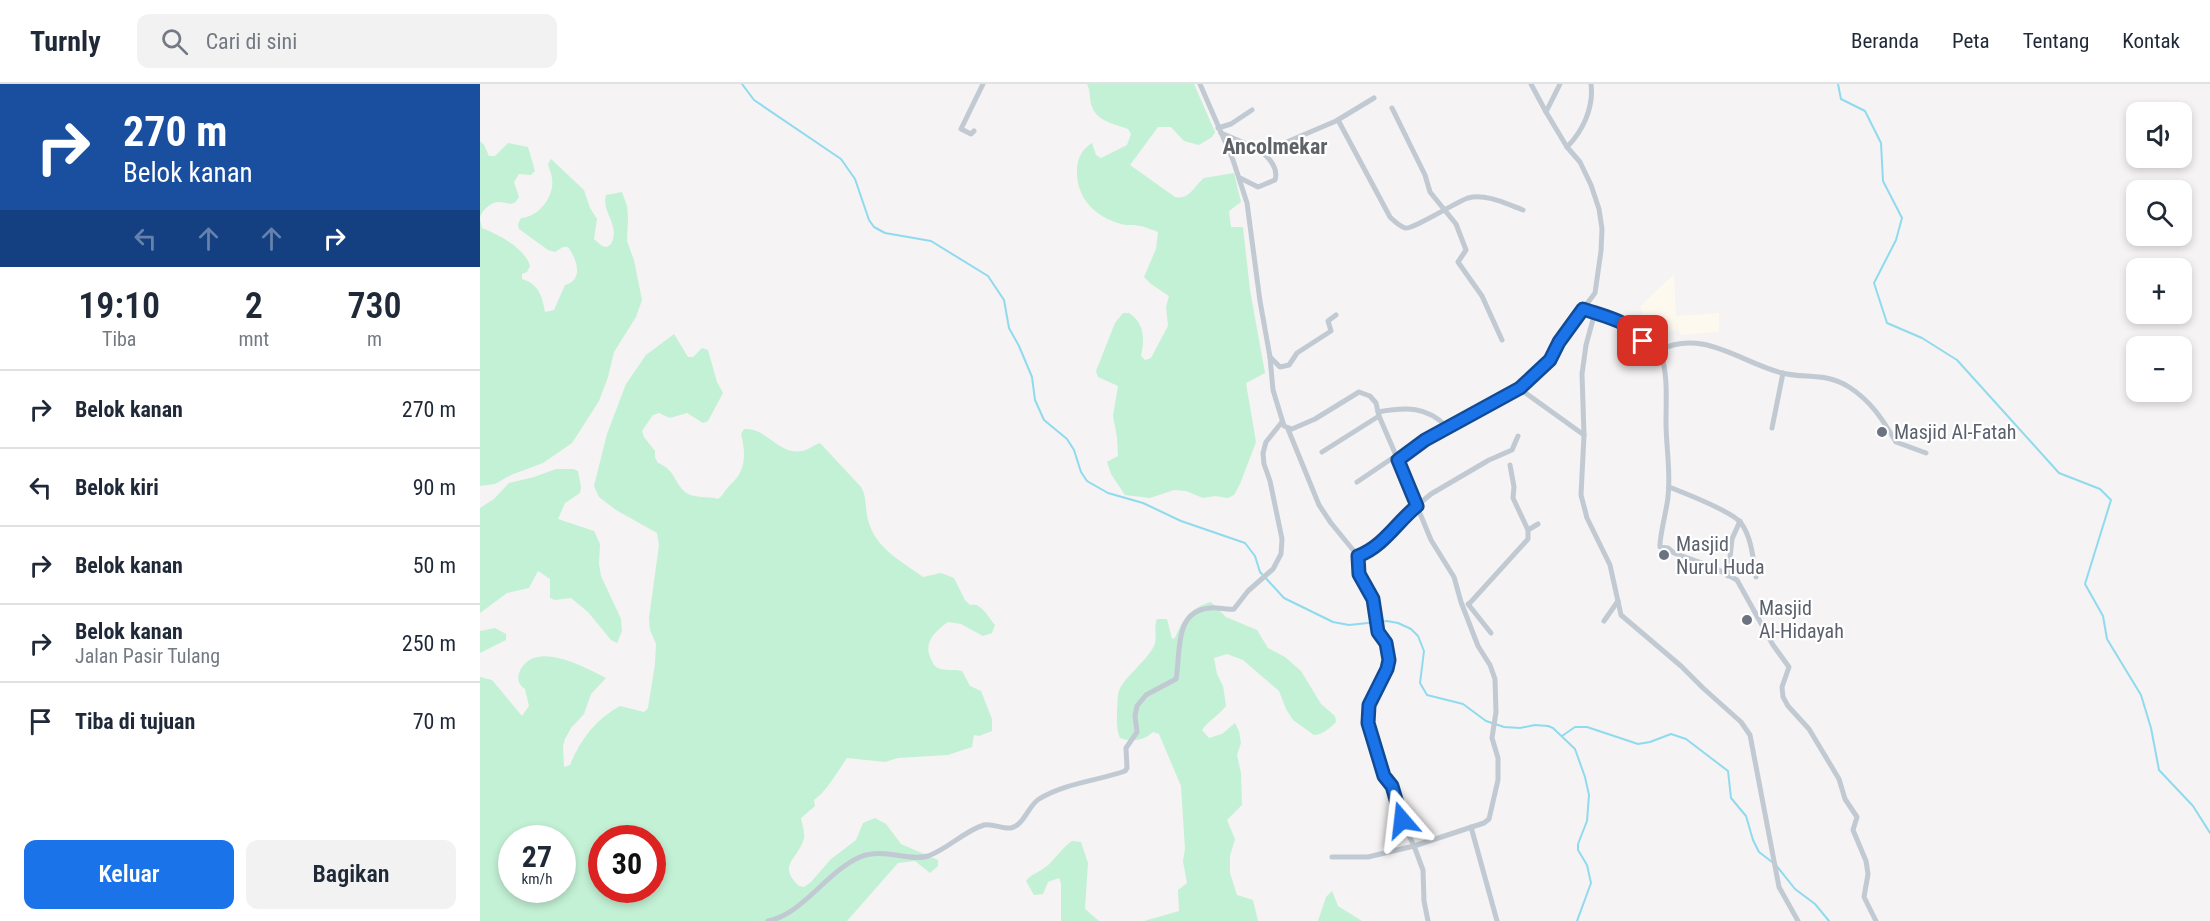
<!DOCTYPE html>
<html lang="id">
<meta charset="utf-8">
<style>
body{margin:0;font-family:"Roboto Condensed",sans-serif;background:#f2f2f3;color:#1f2937;height:100vh;display:flex;flex-direction:column;font-size:22px;white-space:nowrap}
*{box-sizing:border-box;margin:0}
p{font-size:20px;color:#747a83}
.icon{flex:none;width:33px;height:33px;fill:none;stroke:currentColor;stroke-width:2;stroke-linecap:round;stroke-linejoin:round}
.map{position:relative;flex:1;overflow:hidden}
.side{display:flex;flex-direction:column;background:#fff;width:480px}
.side>*{flex:none}
.top-card{background:#1a4fa0;color:#fff;overflow:hidden}
.fabs{position:absolute;left:1646px;top:18px;display:grid;gap:12px}
.fabs a{display:grid;place-items:center;width:66px;height:66px;border-radius:12px;background:#fff;box-shadow:0 3px 9px #0003;font-size:30px}
.speed{position:absolute;left:18px;top:741px;display:flex;gap:12px;font-size:30px;font-weight:700;text-align:center}
.speed>*{display:grid;place-content:center;width:78px;height:78px;border-radius:50%;background:#fff;box-shadow:0 3px 9px #0003;line-height:1}
.speed small{font-size:15px;font-weight:400}
.speed .limit{border:9px solid #d22;background:#fff;color:#111}
.pin{position:absolute;display:grid;place-items:center;width:51px;height:51px;color:#fff;margin:-26px;border-radius:12px;box-shadow:0 3px 9px #0006}
.me{position:absolute;width:66px;margin:-33px;rotate:343deg;stroke-linejoin:round;filter:drop-shadow(0 0 4px #0008)}
.turn{display:flex;align-items:center;gap:21px;height:126px;padding:0 24px;font-size:27px}
.turn .icon{width:78px;height:78px;stroke-width:2.5}
.turn b{display:block;font-size:42px;line-height:51px}
.lanes{display:flex;align-items:center;height:57px;padding:0 24px;background:#0003;justify-content:center;gap:30px;direction:ltr}
.lanes .off{opacity:.35}
.eta{display:flex;justify-content:space-evenly;align-items:center;height:102px;text-align:center}
.eta b{font-size:36px;font-weight:600;line-height:42px}
.cta{display:flex;gap:12px;margin-top:auto;padding:12px 24px}
.cta a{flex:1;height:69px;border-radius:12px;background:#1a73e8;color:#fff;font-size:24px;font-weight:600;line-height:69px;text-align:center}
.cta a+a{background:#f2f2f3;color:#1f2937}
ul{padding:0;list-style:none}
li{display:flex;align-items:center;gap:18px;height:78px;padding:0 24px;border-top:2px solid #e0e1e3}
li div{flex:1}
li b{display:block;font-size:22px}
li em{font-style:normal}
header{display:flex;align-items:center;gap:36px;box-sizing:border-box;height:84px;padding:0 30px;background:#fff;border-bottom:2px solid #e0e1e3}
header strong{font-size:28px}
nav{display:flex;gap:33px;margin-inline-start:auto;font-size:21px}
.search{width:420px;height:54px;background:#f2f2f3;display:flex;align-items:center;gap:15px;box-sizing:border-box;padding:0 21px;border-radius:12px;color:#747a83;font-size:22px}
main{display:flex;flex:1;min-height:0}
.map>svg:first-child{display:block}
</style>
<header>
<strong>Turnly</strong>
<div class="search"><svg class="icon" aria-label="search" viewBox="0 0 24 24"><circle cx="10" cy="10" r="6"/><path d="M15 15l6 6"/></svg>Cari di sini</div>
<nav><a>Beranda</a><a>Peta</a><a>Tentang</a><a>Kontak</a></nav>
</header>
<main>
<section class="side">
<div class="top-card">
<div class="turn"><svg class="icon" aria-label="right" viewBox="0 0 24 24"><path d="M7 20v-9h11M14 6l5 5-5 5"/></svg><div><b>270 m</b>Belok kanan</div></div>
<div class="lanes"><svg class="icon off" aria-label="left" viewBox="0 0 24 24"><path d="M17 20v-9H6M10 6l-5 5 5 5"/></svg><svg class="icon off" aria-label="ahead" viewBox="0 0 24 24"><path d="M12 20V5M6 11l6-6 6 6"/></svg><svg class="icon off" aria-label="ahead" viewBox="0 0 24 24"><path d="M12 20V5M6 11l6-6 6 6"/></svg><svg class="icon" aria-label="right" viewBox="0 0 24 24"><path d="M7 20v-9h11M14 6l5 5-5 5"/></svg></div>
</div>
<div class="eta">
<div><b>19:10</b><p>Tiba</p></div>
<div><b>2</b><p>mnt</p></div>
<div><b>730</b><p>m</p></div>
</div>
<ul>
<li><svg class="icon" aria-label="right" viewBox="0 0 24 24"><path d="M7 20v-9h11M14 6l5 5-5 5"/></svg><div><b>Belok kanan</b></div><em>270 m</em></li>
<li><svg class="icon" aria-label="left" viewBox="0 0 24 24"><path d="M17 20v-9H6M10 6l-5 5 5 5"/></svg><div><b>Belok kiri</b></div><em>90 m</em></li>
<li><svg class="icon" aria-label="right" viewBox="0 0 24 24"><path d="M7 20v-9h11M14 6l5 5-5 5"/></svg><div><b>Belok kanan</b></div><em>50 m</em></li>
<li><svg class="icon" aria-label="right" viewBox="0 0 24 24"><path d="M7 20v-9h11M14 6l5 5-5 5"/></svg><div><b>Belok kanan</b><p>Jalan Pasir Tulang</p></div><em>250 m</em></li>
<li><svg class="icon" aria-label="arrive" viewBox="0 0 24 24"><path d="M6 21V4h12l-3 4 3 4H6"/></svg><div><b>Tiba di tujuan</b></div><em>70 m</em></li>
</ul>
<div class="cta"><a>Keluar</a><a>Bagikan</a></div>
</section>
<div class="map">
<svg width="1730" height="837" viewBox="0 0 1730 837">
<rect width="100%" height="100%" fill="#f5f3f3"/>
<path fill="#fdf9ef" d="M1194,190L1196,232L1239,229V248L1200,251L1197,239V246L1169,253L1160,222Z"/>
<g fill="#c3f1d5" fill-rule="evenodd">
<path d="M607,0H714L735,48L732,53L719,61L704,57L691,43H678L650,81L695,113C710,116 714,102 724,94L754,89L761,118L749,127L751,143H763L770,206L785,289L766,299L776,358L760,400L754,411L748,414L735,412L723,414L706,407L694,406L670,414L645,411L631,390L627,378L638,372L637,353L633,332L638,302L618,293L616,287L635,239L643,229H649C664,239 665,254 661,272L665,276L671,274L688,242L686,223L689,212L671,200L664,193L676,165L678,148C672,146 666,143 660,142C654,140 647,142 641,140C615,133 596,114 597,86C597,75 602,65 612,59L616,71L621,74L647,61L651,50L648,45C635,40 618,38 612,23C609,15 611,8 607,0Z"/>
<path d="M0,57L4,61L9,72H15L28,59L48,63L55,87L51,91L39,90L34,98L39,113C33,124 28,118 18,118C11,118 1,127 0,134C0,135 2,143 2,144C19,151 45,164 50,182L47,188L42,190V195C59,200 62,212 65,228L74,226L85,201C104,196 97,175 88,163H83L75,168L68,166L39,145L38,140L41,134C58,134 75,112 72,95C72,90 69,85 68,80L71,75L104,106L110,124L117,135L114,155L122,162L127,163L131,160C141,140 121,129 126,111L142,108L147,122L148,133L147,157L154,176L162,216L156,233L134,268L128,293L119,317L92,359L63,379L31,391L15,400L0,402Z"/>
<path d="M194,250L208,273H213L222,264L228,266L237,298L243,309L228,337L223,339L207,329L190,334L179,329L173,331L162,347L164,353L175,367V373L178,379C195,386 193,396 204,407C212,415 229,412 238,415C244,411 246,404 251,400C266,387 266,369 261,350L264,345C287,343 297,371 322,367C329,366 333,361 340,359L381,403C387,413 385,424 388,436C395,464 421,477 443,493L461,489L474,494L485,516L490,521C501,518 508,533 515,541L512,549L503,552L481,540L468,538C454,548 442,560 452,577C453,580 455,583 458,584C465,587 474,585 482,587L490,602L501,607L512,635V647L499,652L494,651L492,663L468,671L418,674L405,678L367,674C357,688 347,707 334,716L335,722L321,734C322,740 325,748 324,754C319,775 296,781 319,802L324,803L331,798L351,775L376,756L383,739L395,734L406,740L421,760L458,776V782L450,789L435,777L418,779L367,837H0V593L12,596L42,632L49,622L45,605C39,601 37,596 39,589C53,554 104,583 126,594L111,610L104,630L91,644L85,655L83,662L84,683L90,681C100,656 116,635 140,622L164,628L168,624L175,580L176,560L170,546L169,534L179,461L177,449L136,426L119,413L114,402L127,350L146,300L166,271ZM32,754H82V806H32ZM122,754H172V806H122Z"/>
<path d="M76,385H93L98,387L101,403L100,409L85,419L78,435L114,447L120,460L119,480L121,492L141,535L142,547L137,559L131,556L108,528L91,514L75,516L70,514V495L58,487L49,504L27,509L0,529V424L14,415L29,399L54,393Z"/>
<path d="M731,518L746,533L777,546L788,564L805,573L821,587L841,620L855,632L856,638C850,644 842,651 834,651L813,636L806,625L799,607L763,576L747,570L734,574L737,590L743,602L746,622C739,631 729,636 722,646L729,654L742,650L755,639L759,647L761,659L757,671L761,689L762,721L747,736L755,755L750,772V789L757,811L773,816L778,837H664L699,827L698,806L707,799L703,777L705,765L701,702L679,650L673,648C663,657 652,658 640,654C636,644 637,636 637,626C638,620 637,612 639,607C643,594 666,578 674,562C678,553 673,544 677,535H687L692,555L695,554C704,533 709,525 731,518Z"/>
<path d="M15,544L26,550V556L0,569V547Z"/>
<path d="M592,757L601,758L608,779L605,825L619,837H581V799L579,794L568,798L563,810L554,811L546,797C551,790 560,788 567,782C576,774 582,764 592,757Z"/>
<path d="M852,807L858,822L882,837H838L846,813Z"/>
</g>
<g fill="none" stroke-linecap="round" stroke-linejoin="round">
<g stroke="#90daee" stroke-width="2">
<path d="M262,0L274,16L361,75L375,95L389,136L394,143L405,149L451,157L508,192L524,216L529,244L539,262L552,293L555,316L564,336L587,355L594,366L601,388L607,397L628,409L663,419L701,437L765,459L775,472L780,488L804,514L853,538L869,541L907,537L918,539L931,545L938,552L944,567L940,599L947,611L983,620L1006,637L1024,643L1040,644L1055,641L1068,642L1073,644L1095,665L1105,693L1109,711L1107,737L1098,760V766L1107,781L1111,799L1097,837"/>
<path d="M1358,0L1361,15L1385,27L1401,59L1403,97L1422,134L1416,156L1394,199L1407,239L1442,254L1477,276L1579,389L1620,405L1631,416L1605,500L1623,532L1627,555L1661,611L1671,644L1679,686L1713,722L1730,749"/>
<path d="M1082,652L1095,643H1107L1158,660L1170,658L1191,650L1206,655L1248,687L1251,714L1266,732L1273,756L1279,768L1296,781L1315,805L1335,820L1349,837"/>
</g>
<g stroke="#c1cad2" stroke-width="5">
<path d="M720,0L753,76L767,119L780,217L790,273L793,306L804,342L812,345L835,335L879,308L890,312L896,319L899,332L918,376L945,356L1040,305L1070,276L1079,257L1115,209L1121,167L1122,145L1119,125L1111,101L1100,78L1087,63L1066,28L1080,0"/>
<path d="M1051,0L1066,28"/>
<path d="M912,24L945,91L950,108L976,140L986,166L978,178L1002,212L1022,256"/>
<path d="M858,36L910,133C914,137 920,142 925,144C932,146 976,118 988,114C1005,109 1027,120 1043,126"/>
<path d="M738,44L751,40L772,26"/>
<path d="M494,47L491,50L481,45L503,0"/>
<path d="M741,49L774,63H795L856,37L894,14"/>
<path d="M1087,63C1103,47 1114,23 1111,0"/>
<path d="M760,94L778,103L795,96C799,83 787,71 776,64"/>
<path d="M1103,225C1120,231 1140,237 1155,247C1168,255 1158,261 1180,266L1181,269C1188,293 1186,314 1186,338C1186,363 1191,388 1188,413C1187,424 1179,455 1180,463L1188,464L1194,469L1233,483L1257,496L1293,561L1309,583L1302,603L1303,613L1308,622L1329,645L1359,695L1365,715L1377,733L1373,746L1386,777L1388,790L1384,813L1396,837"/>
<path d="M1115,228L1106,261L1102,290L1104,351L1101,411L1107,434L1130,481L1141,531L1201,582L1223,604L1261,638L1270,651L1299,803L1318,837"/>
<path d="M1180,266C1222,244 1262,279 1302,289C1326,295 1345,288 1369,303C1391,317 1403,336 1416,358L1446,369"/>
<path d="M790,273L800,283L809,281L817,269L851,247L848,237L856,231"/>
<path d="M1040,305L1104,351"/>
<path d="M898,328C926,323 947,322 967,343"/>
<path d="M1292,344L1303,289"/>
<path d="M808,345L839,421L851,439L878,472L899,461L922,434L951,410L1009,376L1032,366L1038,352"/>
<path d="M842,368L899,332"/>
<path d="M918,376L951,456L974,493L981,518L998,562L1010,581L1015,595L1016,628L1012,654L1018,674V696L1009,735L1004,739L934,762L943,786L944,817L948,837"/>
<path d="M877,398L917,371"/>
<path d="M1189,403C1204,409 1252,427 1261,439C1272,454 1273,475 1276,493"/>
<path d="M1048,446L1058,440"/>
<path d="M1248,492L1252,455L1260,437"/>
<path d="M988,520L1011,549"/>
<path d="M989,520L1048,455V446L1033,414L1034,403L1030,381"/>
<path d="M1124,537L1138,517"/>
<path d="M991,743L1017,837"/>
<path d="M852,773H888L934,762L922,736L912,702L905,692L888,639L889,621L907,585L909,576L906,559L898,548L893,515L879,490L878,472"/>
<path d="M288,837C323,830 346,788 380,773C404,763 428,778 448,772C468,765 484,747 504,741C512,739 522,745 531,744C544,741 548,722 559,715C585,699 617,697 645,687L647,684L646,664L657,648L655,632L657,622L666,611L696,595C701,570 693,527 730,524C738,523 746,526 754,525L768,507L793,485L801,470L802,455L790,397L784,380L783,369L786,358L802,338"/>
</g>
</g>
<g fill="none" stroke-linecap="round" stroke-linejoin="round">
<defs>
<path id="route" d="M922,736L912,702L904,692L888,639L889,621L907,585L909,576L906,559L898,548L893,515L879,490L878,472C904,462 917,438 937,422L918,376L945,356L1040,304L1070,276L1079,258L1103,225C1123,232 1153,238 1163,257"/>
</defs>
<use href="#route" stroke="#114b97" stroke-width="15"/>
<use href="#route" stroke="#1a73e8" stroke-width="10"/>
</g>
<g fill="#6b7280" stroke="#fff" stroke-width="2">
<circle cx="1402" cy="348" r="6"/>
<circle cx="1184" cy="471" r="6"/>
<circle cx="1267" cy="536" r="6"/>
</g>
<g text-anchor="middle" dominant-baseline="central" stroke-width="4.5" stroke-linejoin="round" paint-order="stroke">
<g font-size="20" fill="#5b616d" stroke="#fff" text-anchor="start">
<text x="1414" y="348">Masjid Al-Fatah</text>
<text x="1196" y="460">Masjid<tspan x="1196" dy="23">Nurul Huda</tspan></text>
<text x="1279" y="524">Masjid<tspan x="1279" dy="23">Al-Hidayah</tspan></text>
</g>
<g font-size="22" font-weight="bold" fill="#5f6368" stroke="#fff">
<text x="795" y="62">Ancolmekar</text>
</g>
</g>
</svg>
<div class="fabs">
<a><svg class="icon" aria-label="sound" viewBox="0 0 24 24"><path d="M4 9h4l5-4v14l-5-4H4zM17 9q2 3 0 6"/></svg></a>
<a><svg class="icon" aria-label="search" viewBox="0 0 24 24"><circle cx="10" cy="10" r="6"/><path d="M15 15l6 6"/></svg></a>
<a>+</a>
<a>−</a>
</div>
<div class="speed"><div>27<small>km/h</small></div><div class="limit">30</div></div>
<div class="pin" style="left:1163px;top:257px;background:#d93025"><svg class="icon" aria-label="arrive" viewBox="0 0 24 24"><path d="M6 21V4h12l-3 4 3 4H6"/></svg></div>
<svg class="me" style="left:922px;top:736px" viewBox="-20 -20 40 40"><path d="M0-17L14 15 0 8-14 15z" fill="#1a73e8" stroke="#fff" stroke-width="4"/></svg>
</div>
</main>
